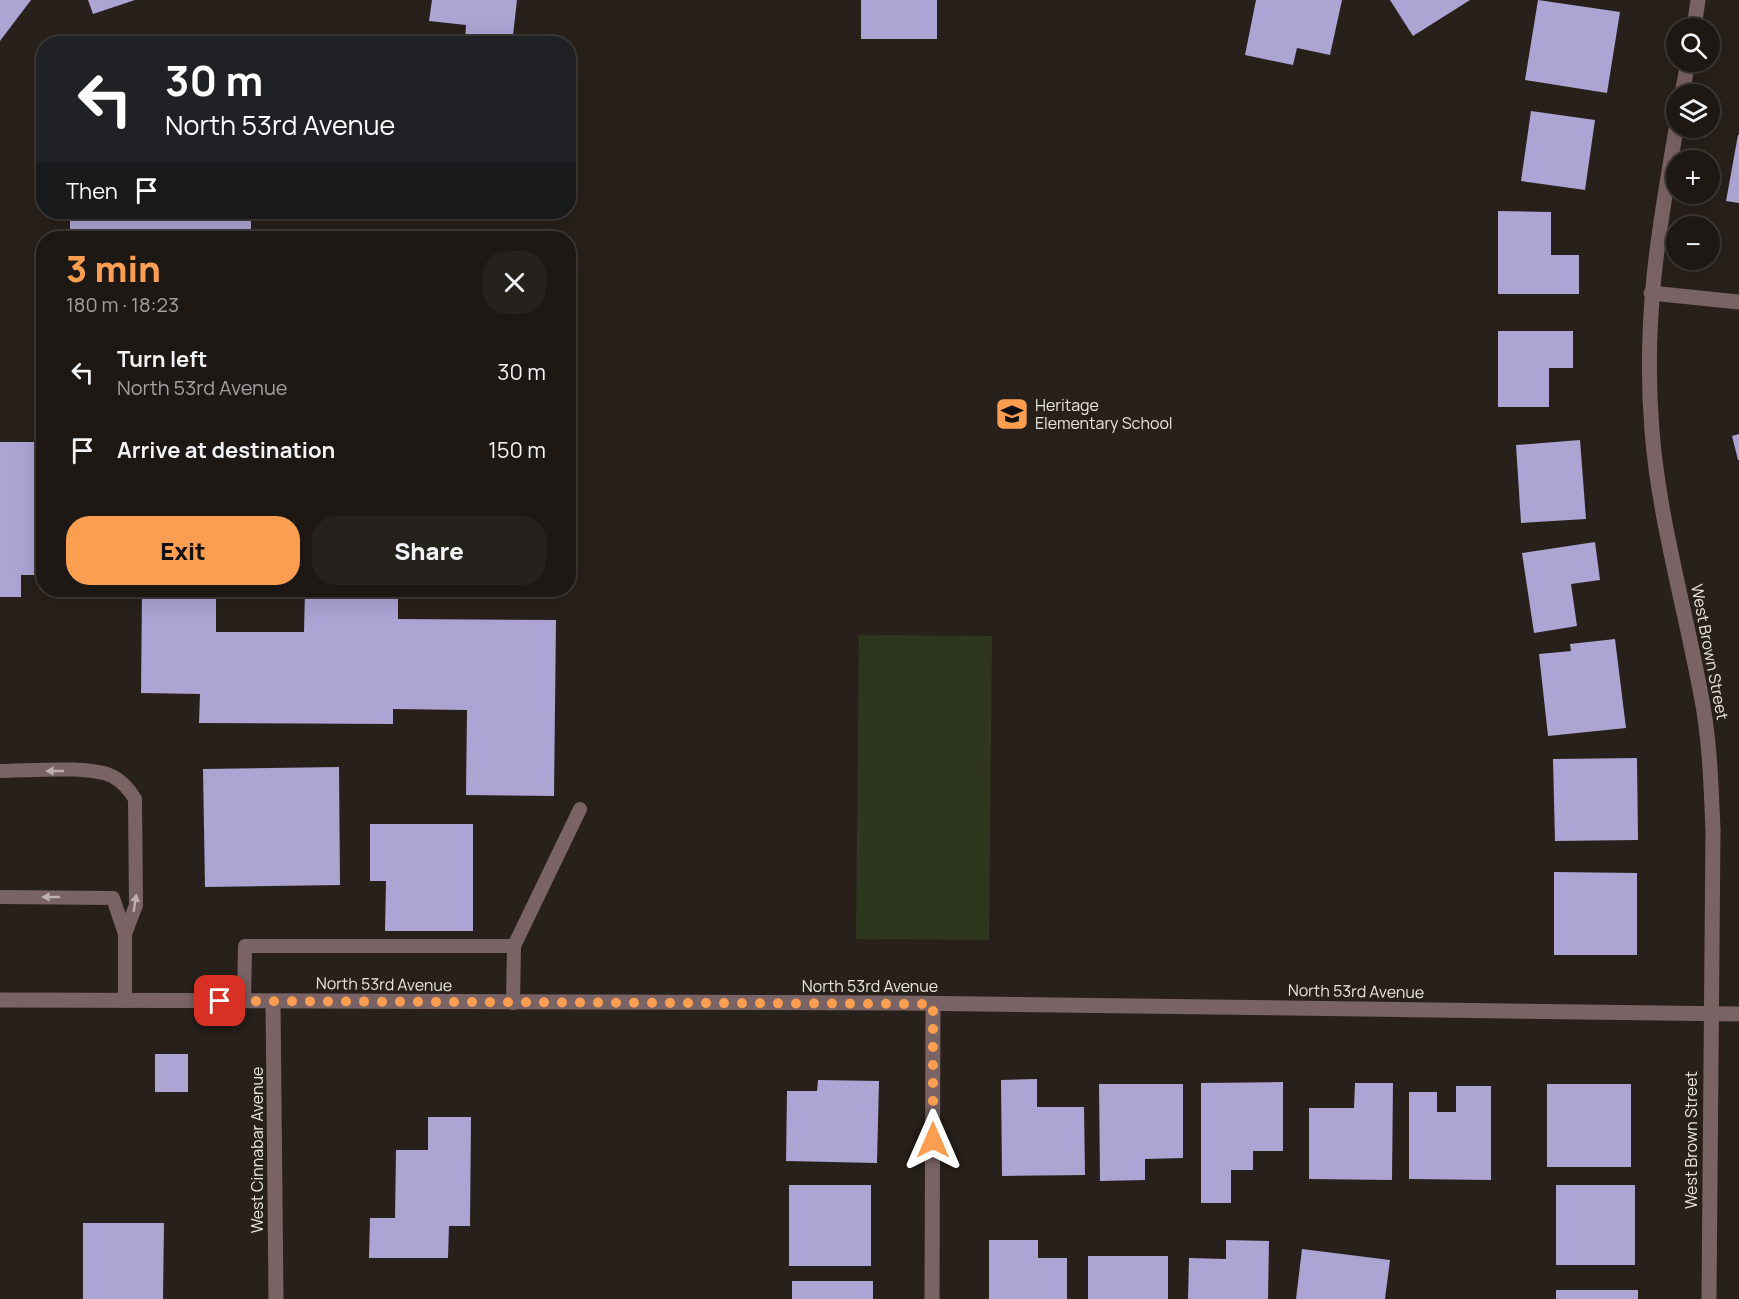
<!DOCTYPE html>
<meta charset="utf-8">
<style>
body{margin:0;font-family:Manrope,sans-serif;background:#25211d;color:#f1f3f6;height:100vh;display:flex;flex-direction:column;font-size:22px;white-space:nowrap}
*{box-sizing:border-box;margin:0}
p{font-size:20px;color:#a0a0a0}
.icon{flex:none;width:33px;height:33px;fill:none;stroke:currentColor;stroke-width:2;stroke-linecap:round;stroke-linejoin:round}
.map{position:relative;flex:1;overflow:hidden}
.details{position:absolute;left:36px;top:231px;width:540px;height:366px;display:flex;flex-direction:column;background:#1d1814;border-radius:24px;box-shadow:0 6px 24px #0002,0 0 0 2px #3b3734}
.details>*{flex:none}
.top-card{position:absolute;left:36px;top:36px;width:540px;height:183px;border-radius:24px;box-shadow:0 6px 24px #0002,0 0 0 2px #3b3734;background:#202124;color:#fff;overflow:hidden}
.fabs{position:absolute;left:1666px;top:18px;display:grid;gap:12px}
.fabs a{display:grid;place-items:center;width:54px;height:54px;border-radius:50%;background:#1d1814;box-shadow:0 6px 24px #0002,0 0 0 2px #3b3734;font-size:30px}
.pin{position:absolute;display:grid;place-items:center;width:51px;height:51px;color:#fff;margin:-26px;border-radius:12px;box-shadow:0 3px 9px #0006}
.me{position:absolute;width:66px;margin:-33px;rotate:0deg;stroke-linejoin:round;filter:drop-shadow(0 0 4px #0008)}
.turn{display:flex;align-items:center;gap:21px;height:126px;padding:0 30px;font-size:27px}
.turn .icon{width:78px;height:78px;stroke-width:2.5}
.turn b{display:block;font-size:42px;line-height:51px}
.then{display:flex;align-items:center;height:57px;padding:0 30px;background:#0003;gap:12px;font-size:22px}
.round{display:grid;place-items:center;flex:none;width:63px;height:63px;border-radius:24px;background:#25211d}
.summary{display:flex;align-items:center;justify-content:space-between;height:102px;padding:0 30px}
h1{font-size:36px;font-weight:800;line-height:45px;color:#fc9e52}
.cta{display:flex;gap:12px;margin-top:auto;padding:12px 30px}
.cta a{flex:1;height:69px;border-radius:24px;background:#fc9e52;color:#111;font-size:24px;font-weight:800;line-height:69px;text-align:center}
.cta a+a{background:#25211d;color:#f1f3f6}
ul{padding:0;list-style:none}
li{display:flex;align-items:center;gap:18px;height:78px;padding:0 30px}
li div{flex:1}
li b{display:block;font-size:22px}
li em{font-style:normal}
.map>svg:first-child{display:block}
</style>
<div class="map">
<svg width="1739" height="1299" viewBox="0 0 1739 1299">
<rect width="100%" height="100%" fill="#27201b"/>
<path fill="#2e361d" d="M859,635L992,636L989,940L856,939Z"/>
<g fill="#aca4d3">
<path d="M0,0H31L0,41Z"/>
<path d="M88,0H135L93,14Z"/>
<path d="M432,0H517L512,44H465L466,25L429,21Z"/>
<rect x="861" y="0" width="76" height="39"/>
<path d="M1256,0H1342L1330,55L1297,48L1293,65L1245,55Z"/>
<path d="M1390,0H1470L1413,36Z"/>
<path d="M1538,0L1620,12L1607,93L1525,80Z"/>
<path d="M1531,111L1595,120L1585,190L1521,181Z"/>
<path d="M1738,135H1739V203L1726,201Z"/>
<path d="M1498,211L1551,212V255H1579V294H1498Z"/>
<rect x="70" y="212" width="181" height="26"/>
<path d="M1498,331H1573V368H1549V407H1498Z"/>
<path d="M1739,434V460H1738L1732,436Z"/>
<path d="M1580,440L1586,519L1521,523L1516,445Z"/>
<path d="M0,442H44V575H21V597H0Z"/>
<path d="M1595,542L1600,580L1571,584L1577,626L1534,633L1522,553Z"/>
<path d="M142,590H216V632H304L305,590H398V619L556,620L554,796L466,795L467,710L393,709V724L199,723L200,694L141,693Z"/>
<path d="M1615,639L1626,728L1548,736L1539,654L1571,651L1570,644Z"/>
<path d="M1637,758L1638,840L1555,841L1553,759Z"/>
<path d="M339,767L340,885L205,887L203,769Z"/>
<path d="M370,824H473V931H385L386,881H370Z"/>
<path d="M1554,872L1637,873V955H1554Z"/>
<rect x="155" y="1054" width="33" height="38"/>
<path d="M1037,1079V1107H1084L1085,1175L1002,1176L1001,1080Z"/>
<path d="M818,1080L879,1081L877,1163L786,1161L787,1091H817Z"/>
<path d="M1283,1082V1151H1253V1170H1231V1203H1201V1083Z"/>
<path d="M1355,1083H1393L1392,1180L1309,1179V1108H1354Z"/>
<path d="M1099,1084H1183V1158L1145,1159V1180L1100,1181Z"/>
<rect x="1547" y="1084" width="84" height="83"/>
<path d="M1456,1086H1491V1180L1409,1179V1092H1437V1112H1456Z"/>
<path d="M428,1117H471L470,1226H449L448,1258H369L370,1218H395L396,1150H428Z"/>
<rect x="789" y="1185" width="82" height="81"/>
<rect x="1556" y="1185" width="79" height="80"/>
<path d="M83,1223H164L163,1299H83Z"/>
<path d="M989,1240H1038V1258H1067V1299H989Z"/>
<path d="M1226,1240L1269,1241L1268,1299H1188L1189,1258L1226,1259Z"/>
<path d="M1302,1249L1390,1260L1385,1299H1296Z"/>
<rect x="1088" y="1256" width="80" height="43"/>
<rect x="792" y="1281" width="81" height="18"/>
<rect x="1556" y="1290" width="82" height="9"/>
</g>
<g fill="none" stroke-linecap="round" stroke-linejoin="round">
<g stroke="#7a6364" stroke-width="14">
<path d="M0,771C29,771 88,765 112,776C122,781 129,789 135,799L136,905L125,934V1001"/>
<path d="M0,897L113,898L125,934"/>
<path d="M244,1001L245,946H514"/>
<path d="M513,1003L514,946L580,809"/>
</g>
<g stroke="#7a6364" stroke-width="15">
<path d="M1694,28L1698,0"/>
<path d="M1682,94L1688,62"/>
<path d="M1677,124C1658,232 1643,321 1652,431C1659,520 1685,607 1701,695C1710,740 1711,785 1713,830L1709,1299"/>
<path d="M1651,293L1739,302"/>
<path d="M0,1000L902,1003L1739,1014"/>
<path d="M273,1001L276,1299"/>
<path d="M932,1299L933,1004"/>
</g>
</g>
<defs><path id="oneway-solid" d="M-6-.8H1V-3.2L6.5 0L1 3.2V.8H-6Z" transform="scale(1.5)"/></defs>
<g fill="#bdb1af">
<use href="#oneway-solid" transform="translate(55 771) rotate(180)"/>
<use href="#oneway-solid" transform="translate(51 897) rotate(-180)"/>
<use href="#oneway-solid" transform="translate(135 903) rotate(-81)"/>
</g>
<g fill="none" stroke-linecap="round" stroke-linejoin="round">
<path stroke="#fc9e52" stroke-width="10" stroke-dasharray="0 18" d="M220,1001L933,1004V1140"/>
</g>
<defs>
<symbol id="school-square" viewBox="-11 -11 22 22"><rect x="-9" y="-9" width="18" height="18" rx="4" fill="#fc9e52" stroke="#27201b"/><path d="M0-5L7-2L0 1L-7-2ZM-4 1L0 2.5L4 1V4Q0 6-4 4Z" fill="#111"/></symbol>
</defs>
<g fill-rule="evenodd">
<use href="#school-square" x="993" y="395" width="38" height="38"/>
</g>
<g text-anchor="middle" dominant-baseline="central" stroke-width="6" stroke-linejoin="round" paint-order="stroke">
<g font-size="16" fill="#e9e5e1" stroke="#27201b" text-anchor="start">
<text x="1035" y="405">Heritage<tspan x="1035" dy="18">Elementary School</tspan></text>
</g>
<g font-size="16" fill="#e9e5e1" stroke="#27201b">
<text transform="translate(1710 652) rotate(79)">West Brown Street</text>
<text transform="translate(384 984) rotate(1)">North 53rd Avenue</text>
<text x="870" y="986">North 53rd Avenue</text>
<text transform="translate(1356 991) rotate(1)">North 53rd Avenue</text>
<text transform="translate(1691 1140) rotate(-90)">West Brown Street</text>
<text transform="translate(257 1150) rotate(-90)">West Cinnabar Avenue</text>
</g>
</g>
</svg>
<div class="fabs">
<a><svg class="icon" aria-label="search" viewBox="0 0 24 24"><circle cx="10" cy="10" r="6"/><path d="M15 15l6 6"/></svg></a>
<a><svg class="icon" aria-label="layers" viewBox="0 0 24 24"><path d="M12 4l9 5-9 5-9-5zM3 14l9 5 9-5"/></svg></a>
<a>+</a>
<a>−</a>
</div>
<div class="pin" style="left:220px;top:1001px;background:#d93025"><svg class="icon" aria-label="arrive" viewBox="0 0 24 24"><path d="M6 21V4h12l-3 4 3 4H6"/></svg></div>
<svg class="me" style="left:933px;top:1140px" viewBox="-20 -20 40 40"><path d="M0-17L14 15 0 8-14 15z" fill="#fc9e52" stroke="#fff" stroke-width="4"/></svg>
<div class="top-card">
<div class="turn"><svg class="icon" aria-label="left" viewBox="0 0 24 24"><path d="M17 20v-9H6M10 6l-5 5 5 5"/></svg><div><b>30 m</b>North 53rd Avenue</div></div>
<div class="then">Then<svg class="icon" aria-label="arrive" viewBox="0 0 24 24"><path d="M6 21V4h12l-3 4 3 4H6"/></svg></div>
</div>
<section class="details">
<div class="summary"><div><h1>3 min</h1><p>180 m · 18:23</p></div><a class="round"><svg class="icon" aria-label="close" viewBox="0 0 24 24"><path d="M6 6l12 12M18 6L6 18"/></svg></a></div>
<ul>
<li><svg class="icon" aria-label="left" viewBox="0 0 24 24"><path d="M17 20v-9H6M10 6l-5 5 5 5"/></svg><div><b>Turn left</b><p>North 53rd Avenue</p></div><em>30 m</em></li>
<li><svg class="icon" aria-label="arrive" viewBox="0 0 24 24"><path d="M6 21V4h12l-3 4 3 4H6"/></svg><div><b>Arrive at destination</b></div><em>150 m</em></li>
</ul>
<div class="cta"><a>Exit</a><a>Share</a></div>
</section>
</div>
